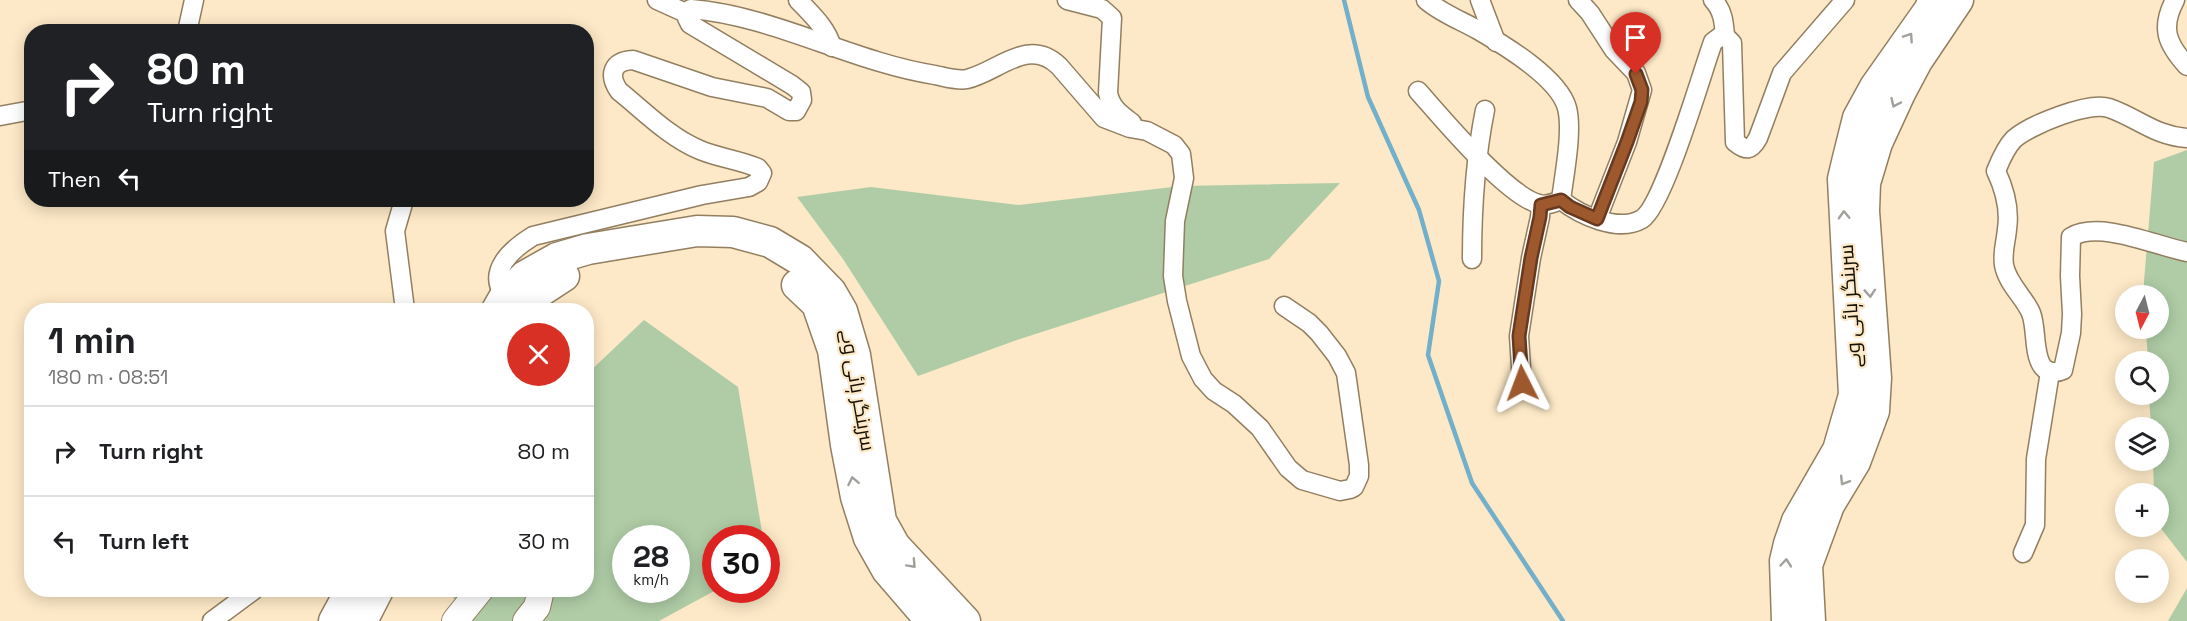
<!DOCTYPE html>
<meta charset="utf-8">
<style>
body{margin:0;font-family:"Space Grotesk",Cairo,sans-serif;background:#f6f6f6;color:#202124;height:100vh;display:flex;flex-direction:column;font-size:22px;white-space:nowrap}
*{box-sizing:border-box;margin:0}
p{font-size:20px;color:#757577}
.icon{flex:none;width:33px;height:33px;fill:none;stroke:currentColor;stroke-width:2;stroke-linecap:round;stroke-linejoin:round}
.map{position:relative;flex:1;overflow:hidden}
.details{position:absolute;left:24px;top:303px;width:570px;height:294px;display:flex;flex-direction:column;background:#fff;border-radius:24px;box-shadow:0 3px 15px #0003}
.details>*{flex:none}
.top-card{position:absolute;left:24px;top:24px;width:570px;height:183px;border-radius:24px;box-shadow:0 3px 15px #0003;background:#202124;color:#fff;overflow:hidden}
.needle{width:39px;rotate:187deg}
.fabs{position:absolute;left:2115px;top:285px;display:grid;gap:12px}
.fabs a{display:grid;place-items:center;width:54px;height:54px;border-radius:50%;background:#fff;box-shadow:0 3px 15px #0003;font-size:30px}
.speed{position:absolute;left:612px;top:525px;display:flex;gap:12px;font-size:30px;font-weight:700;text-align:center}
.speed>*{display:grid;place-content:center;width:78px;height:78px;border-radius:50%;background:#fff;box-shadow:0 3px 15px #0003;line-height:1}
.speed small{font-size:15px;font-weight:400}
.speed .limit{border:9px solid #d22;background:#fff;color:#111}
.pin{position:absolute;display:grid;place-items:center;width:51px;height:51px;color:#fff;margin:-62px -26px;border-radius:50% 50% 50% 0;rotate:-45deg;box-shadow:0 0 6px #0007}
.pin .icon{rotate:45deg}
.me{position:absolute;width:66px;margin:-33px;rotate:357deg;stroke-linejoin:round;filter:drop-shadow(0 0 4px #0008)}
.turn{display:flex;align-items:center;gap:21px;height:126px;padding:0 24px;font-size:27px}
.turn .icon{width:78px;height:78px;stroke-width:2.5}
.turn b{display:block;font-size:42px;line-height:51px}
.then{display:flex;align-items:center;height:57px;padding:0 24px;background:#0003;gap:12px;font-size:22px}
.round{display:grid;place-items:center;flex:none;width:63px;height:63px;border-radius:32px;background:#f6f6f6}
.head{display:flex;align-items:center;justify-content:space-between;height:102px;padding:0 24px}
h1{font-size:36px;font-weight:700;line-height:45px}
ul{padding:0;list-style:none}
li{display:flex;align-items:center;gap:18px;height:90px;padding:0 24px;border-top:2px solid #e0e0e0}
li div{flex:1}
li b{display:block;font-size:22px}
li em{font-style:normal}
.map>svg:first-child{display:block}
</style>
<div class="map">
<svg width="2187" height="621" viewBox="0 0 2187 621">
<rect width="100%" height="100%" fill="#fde9c7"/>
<g fill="#afcca6" fill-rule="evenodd">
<path d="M2187,150V562L2159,526L2158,494L2154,493L2153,461L2158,460V428L2151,427L2149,395L2158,394V362L2148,361L2146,329L2158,328V296H2144V281L2154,162Z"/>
<path d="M1340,183L1269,259L1014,341L918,376L843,259L797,197L871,187L1019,205L1181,186Z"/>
<path d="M644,320L738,387L763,538H716V590L659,621H469L448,590H586L587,374ZM626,538H676V590H626Z"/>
<path d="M2187,588V621H2168Z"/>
</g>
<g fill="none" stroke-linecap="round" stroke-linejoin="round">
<path stroke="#71afca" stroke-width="4.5" d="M1344,0L1368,97L1419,210L1439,281L1428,355L1472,483L1563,621"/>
<defs>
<g id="minor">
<path d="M657,0L688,14"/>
<path d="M798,0C812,15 826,27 832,47"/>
<path d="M1067,0L1102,9L1112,18L1108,93C1111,108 1120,114 1132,123"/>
<path d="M1426,0C1441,13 1460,20 1478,30C1504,45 1559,78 1567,108C1573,131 1564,176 1561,200C1580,215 1618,233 1642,219C1664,205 1702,72 1713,42L1721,36H1725L1732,43L1735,142C1746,151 1751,151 1758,138L1782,73L1845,0"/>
<path d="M1480,0L1496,42"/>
<path d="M1578,0L1590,13L1614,50L1636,73L1642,90L1627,142L1597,219"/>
<path d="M1713,0C1723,10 1724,23 1725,36"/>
<path d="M2175,0C2160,28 2167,44 2187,66"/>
<path d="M187,32L194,0"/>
<path d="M1418,91C1442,118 1507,196 1539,204C1546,206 1554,203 1561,200"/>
<path d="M0,116L32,110"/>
<path d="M2187,138C2155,136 2138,118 2109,108C2089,101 2030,125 2014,139C2006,147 2000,161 1996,171C2005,190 2010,209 2007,229C2006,242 2002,252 2004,265C2007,283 2024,297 2031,313C2037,328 2033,355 2043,367C2048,373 2057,373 2063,370L2071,333L2072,314L2070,276L2071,237C2100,220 2156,246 2187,252"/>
<path d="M404,200L395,231L405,310"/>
<path d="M1472,259C1472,209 1475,160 1485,110"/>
<path d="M505,296C486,271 512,249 533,236L702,195L749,187L758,182L762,173L758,168C740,160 719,158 700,150C670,138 644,111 619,91C608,75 612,61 633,60L712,87L767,98L789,111H796L802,100L801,92L792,85L690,24L687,18L691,9C775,16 852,62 935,75C945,77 957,81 967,79C998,72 1028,36 1059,66L1104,118L1130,128L1147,131L1174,145L1181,154L1184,178L1175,221L1173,276L1177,301L1191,356L1203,379L1214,391L1234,404L1260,428L1288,468L1302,480L1340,491L1350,489L1354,487L1359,476V465L1346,373L1337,356L1319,333L1309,323L1284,306"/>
<path d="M1522,383L1519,336L1531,258L1540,217L1541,205"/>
<path d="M2023,553L2035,525L2036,459L2050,372"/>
<path d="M212,621L254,590"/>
</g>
<g id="secondary">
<path d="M455,621L480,590"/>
<path d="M526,621L537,607L541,590"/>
</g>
<g id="trunk">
<path d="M797,285L817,304L833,350L846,445L856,497L869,538L887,570L931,621"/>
<path d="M497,310L505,296L525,276L557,258L588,249L630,242L697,231L733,232L770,242L800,260L831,292L842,311L855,355L881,521L895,546L965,621"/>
<path d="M522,310L538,293L564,276"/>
<path d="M334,621L351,590"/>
<path d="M362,621L378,590"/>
<path d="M1787,621L1785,561L1789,544L1797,521L1838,450L1854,395L1843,179L1848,158L1858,118L1875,87L1930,9L1933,0"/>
<path d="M1810,621L1807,565L1829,505L1855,462L1874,411L1876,378L1864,211L1865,183L1877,143L1900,93L1917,61L1958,0"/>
</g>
</defs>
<use href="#minor" stroke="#927f61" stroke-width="21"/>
<use href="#secondary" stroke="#927f61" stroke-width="28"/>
<use href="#trunk" stroke="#927f61" stroke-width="33"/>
<use href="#minor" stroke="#fff" stroke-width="18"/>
<use href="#secondary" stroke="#fff" stroke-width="26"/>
<use href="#trunk" stroke="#fff" stroke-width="30"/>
</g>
<defs><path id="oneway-chevron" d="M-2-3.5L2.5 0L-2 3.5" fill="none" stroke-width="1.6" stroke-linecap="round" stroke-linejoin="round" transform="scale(1.5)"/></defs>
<g stroke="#a2a09b">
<use href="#oneway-chevron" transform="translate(1909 37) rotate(-56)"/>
<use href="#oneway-chevron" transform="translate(1895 103) rotate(115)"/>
<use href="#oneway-chevron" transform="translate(1844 215) rotate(-92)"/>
<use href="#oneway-chevron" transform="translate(1870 293) rotate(86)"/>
<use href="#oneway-chevron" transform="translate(853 481) rotate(-101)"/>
<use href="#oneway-chevron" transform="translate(1844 481) rotate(122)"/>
<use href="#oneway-chevron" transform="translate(1786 563) rotate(-85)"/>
<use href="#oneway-chevron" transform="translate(912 564) rotate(47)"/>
</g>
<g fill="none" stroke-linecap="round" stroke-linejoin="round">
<defs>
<path id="route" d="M1522,383L1519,336L1531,258L1540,217L1541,205L1561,200L1570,207L1597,219L1627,142L1641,102L1642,90L1636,74"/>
</defs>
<use href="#route" stroke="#67391e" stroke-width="15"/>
<use href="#route" stroke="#9e582e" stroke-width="10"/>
</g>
<g text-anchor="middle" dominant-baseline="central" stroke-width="4.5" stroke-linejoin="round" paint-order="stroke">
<g font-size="20" fill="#171105" stroke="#fde9c7">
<text transform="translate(1850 306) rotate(-94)">سرینگر ہائی وے</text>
<text transform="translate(858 390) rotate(80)">سرینگر ہائی وے</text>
</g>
</g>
</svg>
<div class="fabs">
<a><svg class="needle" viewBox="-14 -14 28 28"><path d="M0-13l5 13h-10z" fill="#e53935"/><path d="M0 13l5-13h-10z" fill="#757577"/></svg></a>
<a><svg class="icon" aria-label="search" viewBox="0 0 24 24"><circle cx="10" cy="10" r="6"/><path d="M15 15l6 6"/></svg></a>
<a><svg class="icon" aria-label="layers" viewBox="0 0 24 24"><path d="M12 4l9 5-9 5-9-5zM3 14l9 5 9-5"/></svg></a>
<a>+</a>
<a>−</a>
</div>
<div class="speed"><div>28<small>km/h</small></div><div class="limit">30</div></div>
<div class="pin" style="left:1636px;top:74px;background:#d93025"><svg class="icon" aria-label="arrive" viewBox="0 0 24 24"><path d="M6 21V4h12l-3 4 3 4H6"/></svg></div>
<svg class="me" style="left:1522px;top:383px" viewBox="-20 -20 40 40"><path d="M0-17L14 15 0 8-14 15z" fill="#9e582e" stroke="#fff" stroke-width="4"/></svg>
<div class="top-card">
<div class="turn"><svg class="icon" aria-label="right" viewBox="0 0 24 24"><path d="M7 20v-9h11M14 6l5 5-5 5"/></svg><div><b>80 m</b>Turn right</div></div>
<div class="then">Then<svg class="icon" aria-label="left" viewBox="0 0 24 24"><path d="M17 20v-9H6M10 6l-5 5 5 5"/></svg></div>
</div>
<section class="details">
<div class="head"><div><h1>1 min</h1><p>180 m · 08:51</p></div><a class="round" style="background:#d93025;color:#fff"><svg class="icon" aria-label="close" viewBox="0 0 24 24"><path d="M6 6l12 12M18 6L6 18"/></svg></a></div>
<ul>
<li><svg class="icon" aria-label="right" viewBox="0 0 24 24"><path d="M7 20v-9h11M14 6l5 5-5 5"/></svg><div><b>Turn right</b></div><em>80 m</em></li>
<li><svg class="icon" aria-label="left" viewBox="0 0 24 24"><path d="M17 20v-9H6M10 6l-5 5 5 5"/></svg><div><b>Turn left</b></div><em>30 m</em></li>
</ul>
</section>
</div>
